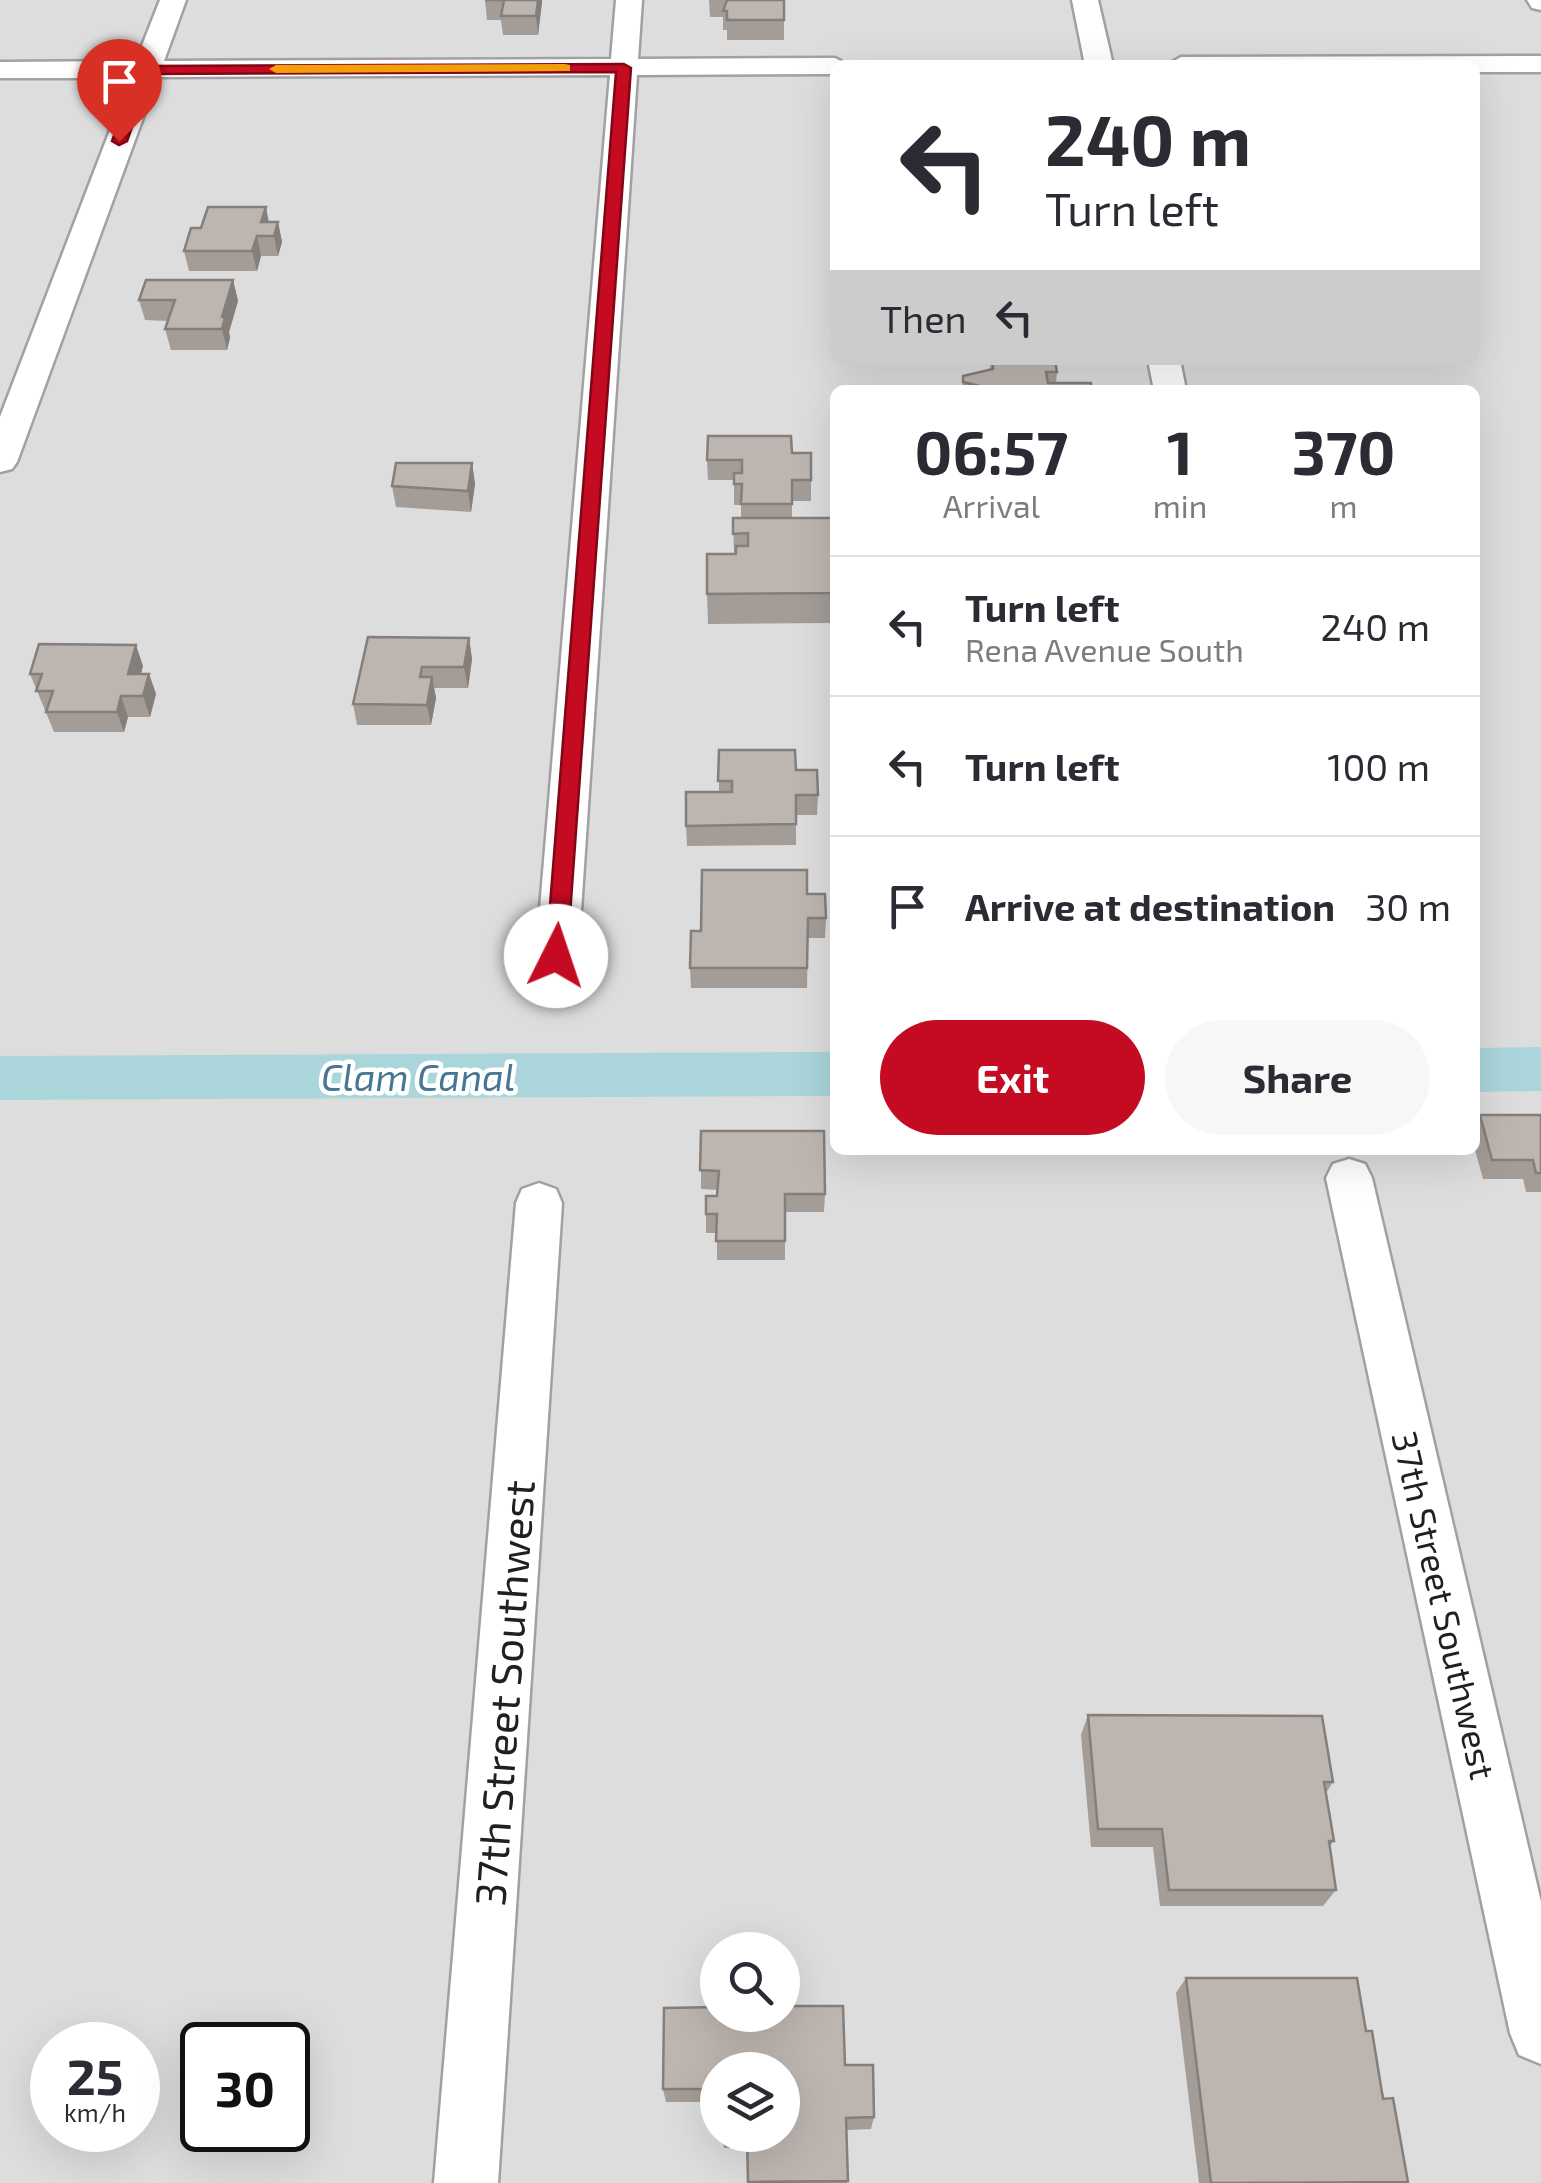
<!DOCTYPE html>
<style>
body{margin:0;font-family:"Exo 2",sans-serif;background:#f7f7f7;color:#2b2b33;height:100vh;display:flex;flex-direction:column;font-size:38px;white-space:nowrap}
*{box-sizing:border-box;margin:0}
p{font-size:32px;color:#7c7c81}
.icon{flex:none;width:55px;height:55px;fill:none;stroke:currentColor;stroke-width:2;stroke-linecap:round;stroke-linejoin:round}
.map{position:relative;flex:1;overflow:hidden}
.side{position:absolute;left:830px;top:385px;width:650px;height:770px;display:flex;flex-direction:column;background:#fff;border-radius:15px;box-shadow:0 10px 40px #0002}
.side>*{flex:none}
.guide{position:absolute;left:830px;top:60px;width:650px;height:305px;border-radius:15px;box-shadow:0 10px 40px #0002;background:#fff;color:#2b2b33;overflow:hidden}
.fabs{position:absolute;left:700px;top:1932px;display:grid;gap:20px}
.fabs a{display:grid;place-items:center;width:100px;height:100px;border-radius:50%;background:#fff;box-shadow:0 10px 40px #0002;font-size:50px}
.speed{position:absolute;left:30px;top:2022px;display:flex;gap:20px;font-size:50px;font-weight:700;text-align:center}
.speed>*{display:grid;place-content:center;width:130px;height:130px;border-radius:50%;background:#fff;box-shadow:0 10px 40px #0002;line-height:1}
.speed small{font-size:25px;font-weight:400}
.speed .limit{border:5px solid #111;border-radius:15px;background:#fff;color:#111}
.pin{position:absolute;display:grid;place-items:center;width:85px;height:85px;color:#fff;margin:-102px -42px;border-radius:50% 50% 50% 0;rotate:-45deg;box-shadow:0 0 10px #0007}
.pin .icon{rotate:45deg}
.me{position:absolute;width:110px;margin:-55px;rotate:4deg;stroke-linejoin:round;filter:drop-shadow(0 0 8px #0008)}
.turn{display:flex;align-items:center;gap:35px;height:210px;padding:0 50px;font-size:45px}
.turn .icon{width:130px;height:130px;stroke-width:2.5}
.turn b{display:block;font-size:70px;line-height:85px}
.then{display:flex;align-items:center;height:95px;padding:0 50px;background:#0003;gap:20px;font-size:38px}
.eta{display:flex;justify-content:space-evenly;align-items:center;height:170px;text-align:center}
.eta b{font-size:60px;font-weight:700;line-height:70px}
.action{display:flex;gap:20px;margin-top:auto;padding:20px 50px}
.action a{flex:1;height:115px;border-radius:60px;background:#c50b21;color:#fff;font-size:40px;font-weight:700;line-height:115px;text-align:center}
.action a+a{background:#f7f7f7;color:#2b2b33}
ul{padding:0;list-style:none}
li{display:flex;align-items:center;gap:30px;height:140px;padding:0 50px;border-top:2px solid #e1e1e2}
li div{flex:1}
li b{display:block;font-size:38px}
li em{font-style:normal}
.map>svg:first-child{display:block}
</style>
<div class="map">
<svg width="1541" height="2183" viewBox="0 0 1541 2183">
<rect width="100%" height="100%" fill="#f0ece7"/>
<path fill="#dedddd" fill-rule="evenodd" d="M0,0H1541V2183H0ZM835,65H1475V360H835ZM835,390H1475V1150H835ZM718,1950H782V2015H718ZM52,2045H138V2130H52ZM202,2045H288V2130H202ZM718,2070H782V2135H718Z"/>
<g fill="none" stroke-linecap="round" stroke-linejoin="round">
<g fill="#aad6db" fill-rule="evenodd">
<path d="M1541,1047V1091L1475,1092V1048Z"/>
<path d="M835,1052V1096L0,1100V1056Z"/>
</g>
<defs>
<g id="street">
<path d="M160,0H186L164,61L611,59L616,0H642L638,59L835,58L848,65H835V74L637,75L578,956L572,967L557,972L542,967L536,956L610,75L158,77L17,462L12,469L0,472V417L130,78H0V62L136,61Z"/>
<path d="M1072,0H1098L1113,65H1085Z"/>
<path d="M1527,0H1541V10L1532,8Z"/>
<path d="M1541,56V72H1475V65H1167L1181,57Z"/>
<path d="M1148,360H1180L1186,390H1154Z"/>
<path d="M1349,1159L1365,1164L1372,1178L1541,1902V2064L1519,2055L1510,2033L1326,1178L1333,1164Z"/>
<path d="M539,1183L556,1189L562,1203L498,2183H434L516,1203L522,1189Z"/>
</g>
</defs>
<use href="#street" stroke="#a1a1a1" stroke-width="5"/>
<use href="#street" fill="#fff" fill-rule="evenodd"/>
</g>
<g fill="#a39c97">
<path d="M485,0H542L538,35H503L501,20H487Z"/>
<path d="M709,0H784V40H727V30H723V17H710Z"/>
<path d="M269,222H278L282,242L278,256H261L257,271H189L184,251L201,228Z"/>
<path d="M233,280L238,301L229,332L230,338L227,350H171L165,329L168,321L145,320L139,300Z"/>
<path d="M991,360H1055L1057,372L1056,383L1092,390H962L963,376L990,369Z"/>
<path d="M792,453H811V501H792V518H835V623L708,624L707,594L734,554L733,518H741V505H734V480H708L707,460Z"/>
<path d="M472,463L475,484L471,512L396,507L392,486Z"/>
<path d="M469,638L472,659L468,688H434L436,698L431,725H357L353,704Z"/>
<path d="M143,666L141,674H149L156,694L150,717H128L124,732H54L30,674Z"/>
<path d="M719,750L796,770L818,795L817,815H796V845L687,846L686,826L719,792Z"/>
<path d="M807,894L826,918L825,938H808L807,988H691L690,968L701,931Z"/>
<path d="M1480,1115H1541V1192H1526L1523,1179H1483L1475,1150V1126Z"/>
<path d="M701,1131L825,1194L824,1212H785V1260H717V1233H706V1214L717,1196L718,1190L701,1189Z"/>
<path d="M1088,1715L1333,1782L1326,1793L1334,1841L1330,1846L1336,1890L1323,1906H1160L1153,1847H1091L1081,1735Z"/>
<path d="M1186,1978L1366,2031L1408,2182L1199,2183L1176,1993Z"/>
<path d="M782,2006H843L845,2065H873L874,2117L871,2129L847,2130V2183H748L747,2148H724L722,2135H782V2070H718V2102H666L663,2089L664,2008L718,2007V2015H782Z"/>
</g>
<g fill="#847f7b">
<path d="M538,0H542V3L538,35L536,16Z"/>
<path d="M266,207L270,228L261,222Z"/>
<path d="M278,222L282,242L278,256L274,236Z"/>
<path d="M257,236L261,256L257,271L252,251Z"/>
<path d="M233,280L238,301L229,332L230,338L227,350L222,329V317Z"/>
<path d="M472,463L475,484L471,512L468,491Z"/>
<path d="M469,638L472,659L468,688L464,667Z"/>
<path d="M136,645L143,666L135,694L128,674Z"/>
<path d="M149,674L156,694L150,717L143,696Z"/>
<path d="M432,677L436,698L431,725L427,705Z"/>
<path d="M121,696L128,717L124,732L117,712Z"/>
</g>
<g fill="#bdb5b0" stroke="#847f7b" stroke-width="2.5">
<path d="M485,0H538L536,16H501L504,0Z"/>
<path d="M727,0H784V20H727V11H723Z"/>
<path d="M208,207H266L261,222H278L274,236H257L252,251H184L191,228H201Z"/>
<path d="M146,280H233L222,317H225L222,329H165L175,300H139Z"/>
<path d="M993,360H1055L1057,372H1046L1048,383H1091L1092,390H996L963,382V376L993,369Z"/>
<path d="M708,436H791L792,453H811V480H792V504H741L742,484H734V473H742V460H707Z"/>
<path d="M396,463H472L468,491L392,486Z"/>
<path d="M733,518H835V593L707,594V554H736V546H748V533L733,534Z"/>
<path d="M368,637L469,638L464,667H422L420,677H432L427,705L353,704Z"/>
<path d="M39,644L136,645L128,674H149L143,696H121L117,712H46L53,691H36L42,674H30Z"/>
<path d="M719,750H795L796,770H817L818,795H796V824L686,826V792H732V781H718Z"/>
<path d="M702,870H807V894H825L826,918H808L807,968H690L691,931H701Z"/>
<path d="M1480,1115H1541V1173H1536L1533,1160H1492Z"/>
<path d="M701,1131H824L825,1194H785V1241H716L717,1214H706V1196H717L719,1171L700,1170Z"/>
<path d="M1088,1715L1322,1716L1333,1782H1324L1334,1841H1329L1336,1890H1169L1162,1829H1098Z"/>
<path d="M1186,1978H1357L1366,2031H1372L1383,2099L1393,2098L1408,2182L1211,2183Z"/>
<path d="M782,2006H843L845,2065H873L874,2117L846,2118L848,2181L748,2182L747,2137H722V2135H782V2070H718V2089H663L664,2008L718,2007V2015H782Z"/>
</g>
<path fill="#c50b21" stroke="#800715" stroke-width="2.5" d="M624,64L631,68L567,956L556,964L546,956L616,72L151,74L127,141L119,145L112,141L139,70L146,66Z"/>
<path fill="#f59e0b" d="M565,64L570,65V71L276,73L269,69L276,65Z"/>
<g text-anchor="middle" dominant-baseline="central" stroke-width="9" stroke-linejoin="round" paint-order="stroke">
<g font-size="35" fill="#202020" stroke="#fff">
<text transform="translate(1445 1605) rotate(77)">37th Street Southwest</text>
</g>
<g font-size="38" font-style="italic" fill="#477794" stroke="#fff">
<text x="418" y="1076">Clam Canal</text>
</g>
<g font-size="42" fill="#202020" stroke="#fff">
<text transform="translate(503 1693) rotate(-86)">37th Street Southwest</text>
</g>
</g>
</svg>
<div class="fabs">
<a><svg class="icon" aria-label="search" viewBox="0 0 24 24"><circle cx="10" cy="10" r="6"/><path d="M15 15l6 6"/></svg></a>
<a><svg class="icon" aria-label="layers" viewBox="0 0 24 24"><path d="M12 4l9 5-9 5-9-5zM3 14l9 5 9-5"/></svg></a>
</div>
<div class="speed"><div>25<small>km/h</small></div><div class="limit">30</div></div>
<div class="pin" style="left:119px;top:141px;background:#d93025"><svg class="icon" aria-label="arrive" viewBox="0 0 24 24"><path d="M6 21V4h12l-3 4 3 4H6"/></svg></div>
<svg class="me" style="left:556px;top:956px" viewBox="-20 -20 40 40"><circle r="19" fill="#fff"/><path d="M0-13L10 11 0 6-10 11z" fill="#c50b21"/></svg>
<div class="guide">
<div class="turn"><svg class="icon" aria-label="left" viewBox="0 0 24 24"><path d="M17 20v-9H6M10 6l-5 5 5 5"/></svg><div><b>240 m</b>Turn left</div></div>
<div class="then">Then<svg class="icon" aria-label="left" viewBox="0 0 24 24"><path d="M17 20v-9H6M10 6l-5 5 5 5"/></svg></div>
</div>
<section class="side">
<div class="eta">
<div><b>06:57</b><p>Arrival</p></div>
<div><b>1</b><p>min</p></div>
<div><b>370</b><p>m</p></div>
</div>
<ul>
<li><svg class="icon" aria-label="left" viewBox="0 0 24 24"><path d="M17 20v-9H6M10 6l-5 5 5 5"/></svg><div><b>Turn left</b><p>Rena Avenue South</p></div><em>240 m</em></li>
<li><svg class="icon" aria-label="left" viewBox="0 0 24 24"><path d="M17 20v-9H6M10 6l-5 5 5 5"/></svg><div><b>Turn left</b></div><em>100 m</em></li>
<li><svg class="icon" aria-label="arrive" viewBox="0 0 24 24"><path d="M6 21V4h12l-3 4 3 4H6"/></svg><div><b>Arrive at destination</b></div><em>30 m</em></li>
</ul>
<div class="action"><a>Exit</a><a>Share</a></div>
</section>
</div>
